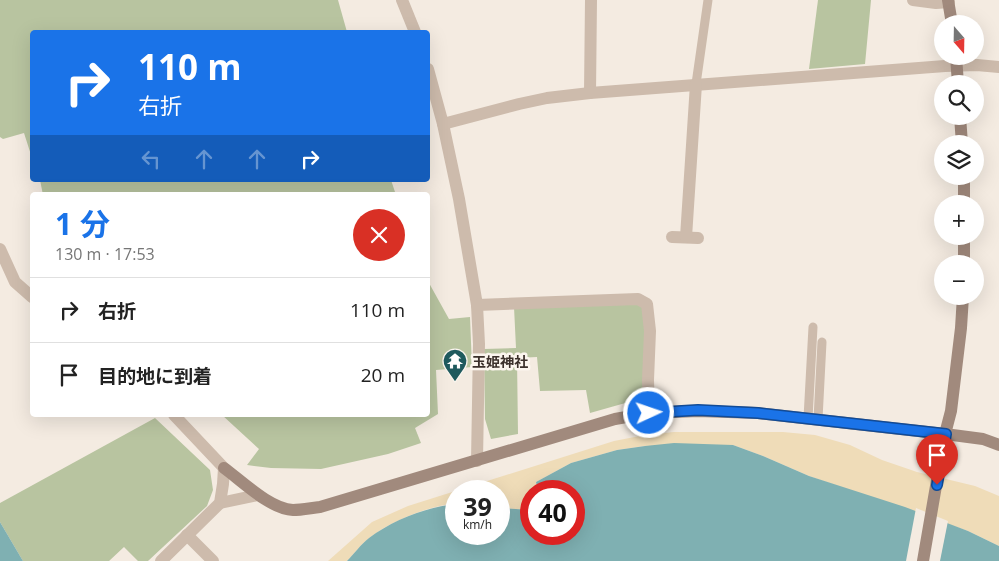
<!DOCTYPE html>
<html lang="ja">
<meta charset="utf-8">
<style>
body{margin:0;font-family:"Open Sans","Noto Sans JP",sans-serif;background:#f6f6f6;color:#222;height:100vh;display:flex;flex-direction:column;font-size:19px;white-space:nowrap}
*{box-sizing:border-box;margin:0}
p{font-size:16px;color:#767676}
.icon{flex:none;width:28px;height:28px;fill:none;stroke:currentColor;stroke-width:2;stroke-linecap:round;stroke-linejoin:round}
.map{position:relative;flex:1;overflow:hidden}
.drawer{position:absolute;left:30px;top:192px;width:400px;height:225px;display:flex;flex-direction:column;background:#fff;border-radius:5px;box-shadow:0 5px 20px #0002}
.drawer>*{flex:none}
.banner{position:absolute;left:30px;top:30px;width:400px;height:152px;border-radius:5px;box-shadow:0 5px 20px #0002;background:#1a73e8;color:#fff;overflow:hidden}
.needle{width:32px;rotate:160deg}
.controls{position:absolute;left:934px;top:15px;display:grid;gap:10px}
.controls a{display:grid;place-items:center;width:50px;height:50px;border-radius:50%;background:#fff;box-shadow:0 5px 20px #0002;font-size:25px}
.speed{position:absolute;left:445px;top:480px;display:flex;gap:10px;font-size:25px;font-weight:700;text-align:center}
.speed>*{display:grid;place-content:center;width:65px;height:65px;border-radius:50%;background:#fff;box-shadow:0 5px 20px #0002;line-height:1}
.speed small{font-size:12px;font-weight:400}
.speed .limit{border:8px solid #d22;background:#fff;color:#111}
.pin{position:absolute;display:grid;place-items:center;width:42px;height:42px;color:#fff;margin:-51px -21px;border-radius:50% 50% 50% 0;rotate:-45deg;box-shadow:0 0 5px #0007}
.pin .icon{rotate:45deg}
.me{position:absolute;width:55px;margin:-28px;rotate:87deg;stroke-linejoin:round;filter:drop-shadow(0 0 4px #0008)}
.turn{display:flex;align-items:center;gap:18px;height:105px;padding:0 25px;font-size:22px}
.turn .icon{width:65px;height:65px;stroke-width:2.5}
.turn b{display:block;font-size:35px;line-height:42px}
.lanes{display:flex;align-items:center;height:48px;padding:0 25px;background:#0003;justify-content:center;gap:25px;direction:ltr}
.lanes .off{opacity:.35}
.round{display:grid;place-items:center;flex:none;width:52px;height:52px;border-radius:26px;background:#f6f6f6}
.summary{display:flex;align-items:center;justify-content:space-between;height:85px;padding:0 25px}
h1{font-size:30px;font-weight:700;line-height:38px;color:#1a73e8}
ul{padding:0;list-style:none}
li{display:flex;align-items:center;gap:15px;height:65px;padding:0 25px;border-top:1px solid #e0e0e0}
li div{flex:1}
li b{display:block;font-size:19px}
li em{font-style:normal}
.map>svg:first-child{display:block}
</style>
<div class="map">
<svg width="999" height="561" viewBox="0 0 999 561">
<rect width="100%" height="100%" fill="#f4ebe1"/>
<g fill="#b8c4a0">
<path d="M0,0H338L347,32H32V158L24,133L3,139L0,137Z"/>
<path d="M818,0H871L865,64L809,69Z"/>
<path d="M40,180H391L396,195H43Z"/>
<path d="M428,275L429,283L449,319L470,317L472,367L436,370L438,414L415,428L421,443L388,454L321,469L271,468L247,465L259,449L222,415H428Z"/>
<path d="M635,301L642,306L650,332L643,398L590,413L586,390L540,391L537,357L517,358L518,434L491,439L485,419L484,349L516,348L514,307Z"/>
<path d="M155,418L210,470L213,490L207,506L148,561H138L124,547L109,561H23L0,522V503Z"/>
</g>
<path fill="#efdcb8" d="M674,432H783L815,435L850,445L882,460L917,472L975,486L999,496V546L968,531L809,476L763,456L733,445L645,446L617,450L571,463L536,482L538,491H531V512L530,510L499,508V491H456V503C426,507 393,520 369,538C361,544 354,554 347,561H328L372,522L408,506L614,441L645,435Z"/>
<g fill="#7fb0b2">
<path d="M674,443L733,445L763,456L809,476L905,507L968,531L999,546V561H347C354,554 361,544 369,538C393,520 426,507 456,504V534H499V508L531,510V534H574V491H538L536,482L571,463L617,450L645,446Z"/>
<path d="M0,522L23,561H0Z"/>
</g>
<path fill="#f4ebe1" d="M916,508L948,521L940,561H906Z"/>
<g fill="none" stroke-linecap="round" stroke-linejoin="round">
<g stroke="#cdbbac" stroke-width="9">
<path d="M696,84L708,0"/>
<path d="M808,418L813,327"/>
<path d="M818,419L822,342"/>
</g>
<g stroke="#cdbbac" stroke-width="12">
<path d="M402,0L415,32"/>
<path d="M913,0L936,3L949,2"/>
<path d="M428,69L443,124L459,199L477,305L479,344L477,461"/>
<path d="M590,93L591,0"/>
<path d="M443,124L519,104L547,98L590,93L945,66L977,65L999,67"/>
<path d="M672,237L698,238"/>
<path d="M686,237L696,84"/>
<path d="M0,249L15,282L32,297"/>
<path d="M477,305L638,299L647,304L650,331L648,380L649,413"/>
<path d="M220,503L258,495"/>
<path d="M187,535L213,561"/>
<path d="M161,561L220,503L223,484L224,468L174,415"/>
</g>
<g stroke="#a18a7d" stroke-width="12">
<path d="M948,0L952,24"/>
<path d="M956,56L958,84"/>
<path d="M960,116L962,144"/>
<path d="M964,176V204"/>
<path d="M964,264V236"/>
<path d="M224,468C242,481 270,509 293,510C301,510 311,508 320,507L615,419L649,413L698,411L758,413L945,434L983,439L999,445"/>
<path d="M923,561L945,434L951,411L961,328L963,296"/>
</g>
</g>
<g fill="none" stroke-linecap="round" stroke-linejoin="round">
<defs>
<path id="route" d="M649,413L698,410L758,413L946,434L937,485"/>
</defs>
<use href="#route" stroke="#114b97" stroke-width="12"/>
<use href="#route" stroke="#1a73e8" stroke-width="9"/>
</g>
<defs>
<symbol id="temple-pin" viewBox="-11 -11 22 30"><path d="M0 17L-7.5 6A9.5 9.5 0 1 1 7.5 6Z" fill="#1f5a5e" stroke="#fbf5ee"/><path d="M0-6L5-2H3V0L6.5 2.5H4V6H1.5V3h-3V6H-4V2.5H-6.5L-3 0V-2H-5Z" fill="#fff"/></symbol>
</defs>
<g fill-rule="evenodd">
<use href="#temple-pin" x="441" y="347" width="28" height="38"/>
</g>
<g text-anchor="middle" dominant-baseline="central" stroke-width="5" stroke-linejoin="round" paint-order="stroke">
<g font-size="14" font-weight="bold" fill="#3b302b" stroke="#fbf5ee" text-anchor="start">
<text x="472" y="361">玉姫神社</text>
</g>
</g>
</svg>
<div class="controls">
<a><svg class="needle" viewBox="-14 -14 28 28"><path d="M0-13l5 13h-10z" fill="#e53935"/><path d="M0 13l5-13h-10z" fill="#767676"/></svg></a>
<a><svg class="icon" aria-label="search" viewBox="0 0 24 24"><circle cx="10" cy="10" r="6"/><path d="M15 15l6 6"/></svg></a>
<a><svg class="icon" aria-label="layers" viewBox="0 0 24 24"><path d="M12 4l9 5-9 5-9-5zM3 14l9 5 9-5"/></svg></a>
<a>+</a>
<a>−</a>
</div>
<div class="speed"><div>39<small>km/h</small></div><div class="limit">40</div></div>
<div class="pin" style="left:937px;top:485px;background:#d93025"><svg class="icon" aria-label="arrive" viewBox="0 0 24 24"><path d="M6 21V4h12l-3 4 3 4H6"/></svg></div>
<svg class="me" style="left:649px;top:413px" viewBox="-20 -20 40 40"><circle r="17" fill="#1a73e8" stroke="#fff" stroke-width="3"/><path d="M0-11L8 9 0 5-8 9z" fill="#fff"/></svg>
<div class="banner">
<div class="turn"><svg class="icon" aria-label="right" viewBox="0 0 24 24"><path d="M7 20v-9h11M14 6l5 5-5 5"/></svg><div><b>110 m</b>右折</div></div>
<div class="lanes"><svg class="icon off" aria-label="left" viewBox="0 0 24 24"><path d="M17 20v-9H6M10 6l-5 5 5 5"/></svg><svg class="icon off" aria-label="ahead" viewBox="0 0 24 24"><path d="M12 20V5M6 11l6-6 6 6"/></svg><svg class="icon off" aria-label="ahead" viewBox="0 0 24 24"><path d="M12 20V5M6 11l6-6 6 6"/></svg><svg class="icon" aria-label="right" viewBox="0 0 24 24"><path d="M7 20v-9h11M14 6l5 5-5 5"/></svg></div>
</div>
<section class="drawer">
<div class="summary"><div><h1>1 分</h1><p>130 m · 17:53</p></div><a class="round" style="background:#d93025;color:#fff"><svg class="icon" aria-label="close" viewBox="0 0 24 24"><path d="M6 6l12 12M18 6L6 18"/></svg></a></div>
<ul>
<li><svg class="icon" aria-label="right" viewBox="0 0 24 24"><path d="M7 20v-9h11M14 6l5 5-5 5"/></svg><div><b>右折</b></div><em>110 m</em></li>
<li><svg class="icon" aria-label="arrive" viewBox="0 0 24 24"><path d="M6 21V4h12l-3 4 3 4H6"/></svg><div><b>目的地に到着</b></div><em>20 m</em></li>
</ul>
</section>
</div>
